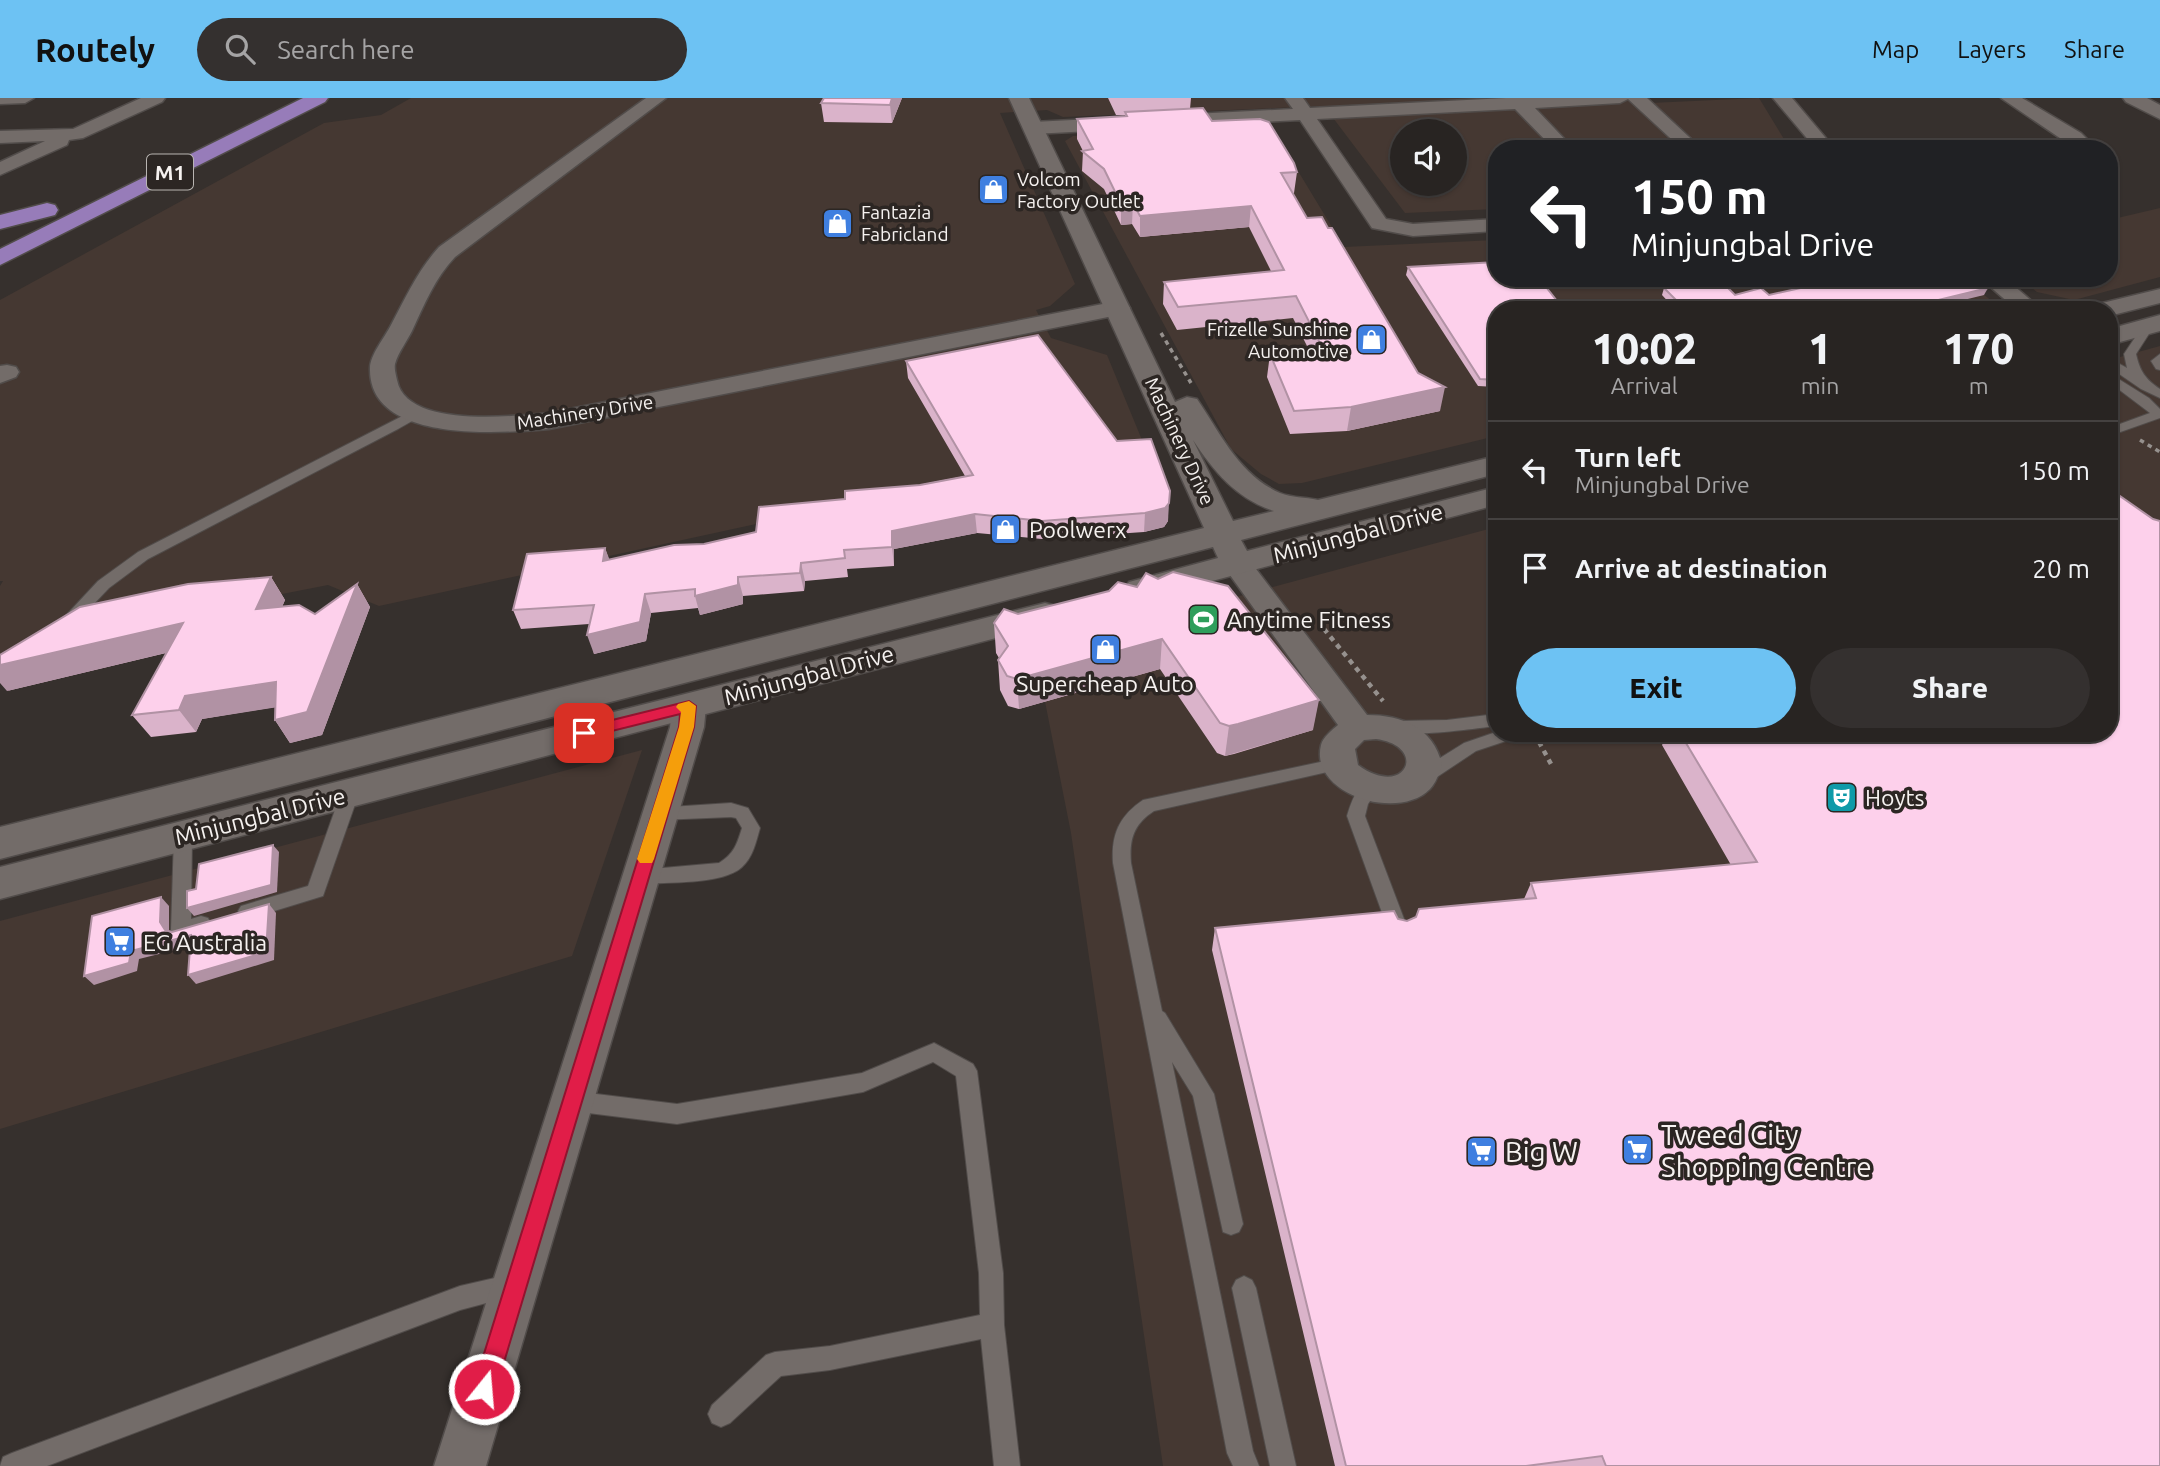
<!DOCTYPE html>
<style>
body{margin:0;font-family:Ubuntu,sans-serif;background:#34302f;color:#f1f3f6;height:100vh;display:flex;flex-direction:column;font-size:26px;white-space:nowrap}
*{box-sizing:border-box;margin:0}
p{font-size:23px;color:#a5a4a5}
.icon{flex:none;width:38px;height:38px;fill:none;stroke:currentColor;stroke-width:2;stroke-linecap:round;stroke-linejoin:round}
.map{position:relative;flex:1;overflow:hidden}
.details{position:absolute;left:1488px;top:203px;width:630px;height:441px;display:flex;flex-direction:column;background:#282422;border-radius:28px;box-shadow:0 2px 5px #0004,0 0 0 2px #444140}
.details>*{flex:none}
.guide{position:absolute;left:1488px;top:42px;width:630px;height:147px;border-radius:28px;box-shadow:0 2px 5px #0004,0 0 0 2px #444140;background:#202124;color:#fff;overflow:hidden}
.tools{position:absolute;left:1390px;top:21px;display:grid;gap:14px}
.tools a{display:grid;place-items:center;width:77px;height:77px;border-radius:50%;background:#282422;box-shadow:0 2px 5px #0004,0 0 0 2px #444140;font-size:35px}
.pin{position:absolute;display:grid;place-items:center;width:60px;height:60px;color:#fff;margin:-30px;border-radius:14px;box-shadow:0 4px 10px #0006}
.me{position:absolute;width:77px;margin:-38px;rotate:17deg;stroke-linejoin:round;filter:drop-shadow(0 0 5px #0008)}
.turn{display:flex;align-items:center;gap:24px;height:147px;padding:0 28px;font-size:32px}
.turn .icon{width:91px;height:91px;stroke-width:2.5}
.turn b{display:block;font-size:49px;line-height:60px}
.eta{display:flex;justify-content:space-evenly;align-items:center;height:119px;text-align:center}
.eta b{font-size:42px;font-weight:800;line-height:49px}
.action{display:flex;gap:14px;margin-top:auto;padding:14px 28px}
.action a{flex:1;height:80px;border-radius:42px;background:#6dc2f3;color:#111;font-size:28px;font-weight:800;line-height:80px;text-align:center}
.action a+a{background:#34302f;color:#f1f3f6}
ul{padding:0;list-style:none}
li{display:flex;align-items:center;gap:21px;height:98px;padding:0 28px;border-top:2px solid #444140}
li div{flex:1}
li b{display:block;font-size:26px}
li em{font-style:normal}
header{display:flex;align-items:center;gap:42px;box-sizing:border-box;height:98px;padding:0 35px;background:#6dc2f3;color:#111}
header strong{font-size:33px}
nav{display:flex;gap:38px;margin-inline-start:auto;font-size:24px}
.search{width:490px;height:63px;background:#34302f;display:flex;align-items:center;gap:18px;box-sizing:border-box;padding:0 24px;border-radius:38px;color:#a5a4a5;font-size:26px}
.map>svg:first-child{display:block}
</style>
<header>
<strong>Routely</strong>
<div class="search"><svg class="icon" aria-label="search" viewBox="0 0 24 24"><circle cx="10" cy="10" r="6"/><path d="M15 15l6 6"/></svg>Search here</div>
<nav><a>Map</a><a>Layers</a><a>Share</a></nav>
</header>
<div class="map">
<svg width="2160" height="1368" viewBox="0 0 2160 1368">
<rect width="100%" height="100%" fill="#36302d"/>
<g fill="#453832" fill-rule="evenodd">
<path d="M411,0H1638L1650,5L1759,0L1790,51H1496V111L1405,115L1324,8L1063,19L1047,12L1000,15L1075,186L1050,208L1036,212L1051,240L1107,257L1142,342L379,508L328,487L97,532L0,585V488L3,483H0V202L324,25L381,17ZM1402,33H1454V86H1402Z"/>
<path d="M1272,30L1344,149L1496,142V180H1963L2003,212H1496V338L1302,385L1279,386L1261,376L1231,351L1065,43L1073,38Z"/>
<path d="M2160,110V179L2074,202L2037,194L2020,180H2109V122Z"/>
<path d="M2160,248V1368H1163L1071,735L1035,553L1496,429V635H2109V262Z"/>
<path d="M642,652L572,858L0,1031V823Z"/>
</g>
<g fill="none" stroke-linecap="round" stroke-linejoin="round">
<defs>
<g id="lane">
<path d="M2144,226L2154,228L2136,256C2140,273 2145,281 2160,291V300L2141,291L2109,269V260L2127,270L2124,256Z"/>
<path d="M2160,256V272L2156,271L2151,263Z"/>
<path d="M2109,275L2149,300L2160,311V320L2109,338V330L2150,315L2109,284Z"/>
<path d="M416,311L422,315L421,318L398,331L148,461L109,490L70,531H60L57,527L98,483L138,454Z"/>
<path d="M1496,616V628C1477,630 1396,643 1386,629L1394,623L1447,622Z"/>
<path d="M1496,634L1520,635L1518,639L1476,653L1428,685H1416L1413,680L1416,675L1464,645Z"/>
<path d="M1339,660L1345,662L1348,666L1345,670L1154,713C1134,726 1129,741 1131,765L1162,913L1165,915L1214,996L1243,1126L1239,1134L1231,1137L1223,1134L1193,998L1172,964L1253,1353L1259,1368H1233L1227,1355L1113,765C1111,737 1119,718 1143,702Z"/>
<path d="M1370,683L1376,685L1379,690L1368,706L1365,718L1409,834L1406,840L1399,842L1392,840L1389,834L1347,718C1351,705 1356,688 1370,683Z"/>
<path d="M350,688L356,690L359,695L323,798L248,821L241,818L238,813L241,808L308,788L341,695L344,690Z"/>
<path d="M731,705L748,710L760,730C756,744 753,759 742,769C723,787 666,784 640,786L633,784L631,779L633,774L640,772L719,765C734,756 737,746 742,730L736,720L731,719L660,722L654,720L651,715L654,710Z"/>
<path d="M183,731L189,733L192,738L191,821L201,818L208,820L211,826L208,832L181,840L174,838L171,832L174,738L177,733Z"/>
<path d="M934,945L973,966L977,973L1003,1175L1004,1227L1020,1368H994L981,1241L830,1272L781,1278L730,1325L721,1329L712,1325L708,1316L712,1307L766,1257L775,1254L830,1248L980,1217L979,1175L956,978L933,964L863,994L677,1026L572,1013L564,1010L561,1003L564,996L572,993L677,1006L862,975Z"/>
<path d="M512,1176L520,1180L524,1188L520,1196L460,1212L47,1368H0L3,1359L12,1355L460,1188Z"/>
<path d="M1244,1178L1252,1182L1256,1190L1296,1368H1270L1232,1190L1236,1182Z"/>
</g>
<g id="street">
<path d="M0,0H34L25,5L0,6Z"/>
<path d="M141,0H165L162,4L83,40L69,42L67,47L0,77V64L45,43L0,45V33L73,31Z"/>
<path d="M646,0H666L455,159C435,180 424,207 412,233C407,243 398,255 395,266C394,271 396,277 397,282C406,331 514,318 549,315L1118,203L1126,205L1130,210L1126,215L1118,217L549,331C501,335 368,346 370,270C370,257 385,239 391,227C406,199 418,172 439,149Z"/>
<path d="M1285,0H1303L1310,10L1506,0H1647L1702,51H1682L1628,1L1620,5L1535,10L1574,51H1554L1515,11L1317,21L1386,121L1413,126L1496,121V133L1413,138L1372,130L1300,22L1033,36L1024,30L1033,24L1293,11Z"/>
<path d="M1773,0H1792L1835,51H1816Z"/>
<path d="M2001,0H2022L2081,35L2097,51H2076Z"/>
<path d="M1980,180H2005L2042,212H2017Z"/>
<path d="M7,267L16,269L19,274L16,279L0,285V268Z"/>
<path d="M1237,457L1247,459L1367,617C1402,617 1434,630 1442,667C1439,675 1436,685 1430,691C1398,724 1309,696 1321,647C1323,639 1332,632 1338,627L1222,466L1227,459ZM1376,641C1429,648 1406,702 1358,667L1355,651L1364,642Z"/>
<path d="M689,596L701,600L706,608L704,629L486,1368H434L670,629L672,608L677,600Z"/>
</g>
<g id="secondary">
<path d="M1009,0H1029L1175,304L1187,299L1197,301C1221,336 1239,377 1280,395C1292,400 1305,399 1318,402L1496,358V376L1241,442L1247,453L1496,389V407L1141,502L1129,498L1124,491L1129,484L1218,460L1213,449L0,761V729L1204,430ZM1193,342C1214,374 1237,401 1274,413L1233,423Z"/>
<path d="M2123,0H2147L2160,7V21L2126,4Z"/>
<path d="M2160,191V205L2109,218V212H2090L2094,207Z"/>
<path d="M2160,217V233L2109,247V231Z"/>
<path d="M1045,505L1057,508L1062,516L1057,524L0,801V769Z"/>
</g>
<g id="highway">
<path d="M303,0H328L325,4L0,167V151Z"/>
<path d="M47,105L55,107L58,112L55,117L0,131V117Z"/>
</g>
</defs>
<use href="#lane" stroke="#514c4a" stroke-width="2"/>
<use href="#street" stroke="#514c4a" stroke-width="3"/>
<use href="#secondary" stroke="#514c4a" stroke-width="3"/>
<use href="#highway" stroke="#514c4a" stroke-width="3"/>
<g stroke="#96918e" stroke-width="3.5" stroke-dasharray="4.5 4.5" stroke-linecap="butt">
<path d="M1161,235L1191,285"/>
<path d="M2140,342L2160,354"/>
</g>
<g stroke="#96918e" stroke-width="4.5" stroke-dasharray="5 5" stroke-linecap="butt">
<path d="M1324,531L1383,603"/>
<path d="M1539,644L1551,666"/>
</g>
<use href="#lane" fill="#736c69" fill-rule="evenodd"/>
<use href="#street" fill="#736c69" fill-rule="evenodd"/>
<use href="#secondary" fill="#736c69" fill-rule="evenodd"/>
<use href="#highway" fill="#977cb9" fill-rule="evenodd"/>
</g>
<g fill="#dab3ca">
<path d="M824,0H902L892,25L824,24L821,5Z"/>
<path d="M1108,0H1191L1190,11L1297,74L1294,95H1293L1307,120L1328,130L1440,313L1347,333L1290,336L1267,279L1270,256L1310,254L1293,220L1177,232L1163,206L1164,184L1271,173L1249,129L1140,139L1132,126L1121,127L1104,91L1082,73L1083,53L1077,41V21L1125,18V17H1116Z"/>
<path d="M1408,169L1496,212V289L1478,288L1406,177Z"/>
<path d="M1860,184L1984,197L1674,210L1662,197L1664,190L1735,197H1769Z"/>
<path d="M906,263L1168,423L1164,429L1144,434L1042,441L977,435L894,451V468L847,471L848,479L805,483L804,493L743,498V506L700,517L698,510L651,515L646,543L594,556L589,526L521,531L513,512L605,450L609,462L704,446L756,434L845,401L965,378L908,280Z"/>
<path d="M271,479L285,502L282,509L315,516L357,486L370,509L322,637L290,645L275,622V609L202,621L196,634L151,639L132,617L166,555L7,593Z"/>
<path d="M1137,489L1313,632L1234,656L1225,658L1217,655L1160,571L1019,611L1008,608L1000,592L998,562L999,560L996,555L994,525L1018,516Z"/>
<path d="M1668,635H1878L1881,639L1909,636L1908,635H2109L2160,1368H1335L1212,852L1215,830L1398,821L1407,823L1416,819L1524,801L1531,785L1731,767L1662,647Z"/>
</g>
<g fill="#b192a4">
<path d="M892,0H902L892,25L890,7Z"/>
<path d="M1133,105L1132,126L1121,127V106Z"/>
<path d="M1251,108L1249,129L1140,139V118Z"/>
<path d="M1988,190L1984,197L1923,212H1897Z"/>
<path d="M1445,289L1440,313L1347,333L1351,309Z"/>
<path d="M1169,405L1168,423L1164,429L1144,434L1145,415Z"/>
<path d="M975,416L977,435L894,451V468L892,449V433Z"/>
<path d="M605,450L612,468L603,463Z"/>
<path d="M801,465L805,483L804,493L800,475Z"/>
<path d="M271,479L285,502L271,534L256,511Z"/>
<path d="M738,479L743,498V506L700,517L695,498Z"/>
<path d="M357,486L370,509L322,637L290,645L275,622Z"/>
<path d="M645,496L651,515L646,543L594,556L587,537Z"/>
<path d="M183,525L199,547L7,593L0,585V567Z"/>
<path d="M1162,541L1160,571L1019,611L1017,581Z"/>
<path d="M276,584L291,607L202,621L196,634L179,612L185,598Z"/>
<path d="M1319,602L1313,632L1225,658L1229,628Z"/>
<path d="M273,747L279,754L277,794L194,818L187,810Z"/>
<path d="M161,799L169,808V833L165,832L160,824Z"/>
<path d="M269,806L276,815L274,862L196,886L188,877Z"/>
<path d="M191,837L199,846L139,861L137,873L94,887L84,878L131,853Z"/>
</g>
<g fill="#fdd0eb" stroke="#b192a4" stroke-width="2">
<path d="M824,0H892L890,7L821,5Z"/>
<path d="M1203,10L1212,23L1260,21L1269,24L1294,65L1297,74L1281,75L1307,120L1322,119L1328,130H1332L1418,275L1445,289L1351,309L1294,313L1270,256L1324,253L1296,198L1178,209L1164,184L1284,172L1251,108L1140,118L1133,105L1121,106L1104,71L1082,53L1093,51L1077,21L1127,18L1125,14Z"/>
<path d="M1496,164V180H1539L1564,212H1496V282L1480,281L1408,169Z"/>
<path d="M1846,180H1855L1860,184L1876,180H1976L1988,190L1897,212H1666L1682,208L1664,190L1721,183L1735,197L1761,190L1769,197Z"/>
<path d="M1038,237L1117,343L1151,341L1170,393L1169,405L1165,410L1145,415L1042,423L975,416L892,433V449L844,452L845,460L801,465L800,475L738,479V487L695,498V491L645,496L640,524L587,537L594,507L513,512L527,456L605,450L603,463L674,447L704,446L756,434L759,409L845,401V393L920,387L973,377L906,263Z"/>
<path d="M2109,392L2114,394L2153,421L2160,423V1368H1606L1602,1358L1526,1368H1346L1215,830L1394,813L1398,821L1407,823L1416,819L1419,811L1536,800L1531,785L1757,764L1680,635H1878L1881,639L1918,635H2109Z"/>
<path d="M1173,474L1228,488L1319,602L1238,626L1229,628L1220,625L1162,541L1017,581L1007,578L998,562L1008,548L994,525L1004,511L1018,516L1109,493L1118,484L1137,489L1146,475L1158,481Z"/>
<path d="M271,479L256,511L299,507L315,516L357,486L307,614L275,622L276,584L185,598L179,612L132,617L183,525L0,567V557L80,509L188,486Z"/>
<path d="M273,747L271,787L187,810V793L196,791L199,766Z"/>
<path d="M161,799L160,824L165,832L172,834L269,806L266,854L188,877L191,837L131,853L129,865L84,878L92,818Z"/>
</g>
<path fill="#e11d48" stroke="#92132f" stroke-width="2" d="M689,603L696,608L694,629L496,1291L492,1299L484,1302L476,1299L473,1291L679,629L680,616L584,640L577,635L584,629Z"/>
<path fill="#f59e0b" d="M689,603L696,608L694,629L654,761L652,765H640L637,761L679,629L681,614L676,609L678,606Z"/>
<defs>
<symbol id="shop-square" viewBox="-11 -11 22 22"><rect x="-9" y="-9" width="18" height="18" rx="4" fill="#3f7fe0" stroke="#2c2623"/><path d="M-5-2.5h2.3a2.7 3.5 0 0 1 5.4 0H5L5.5 6h-11ZM-1.5-2.5h3a1.5 2.3 0 0 0-3 0Z" fill="#fff"/></symbol>
<symbol id="stadium-square" viewBox="-11 -11 22 22"><rect x="-9" y="-9" width="18" height="18" rx="4" fill="#2e9e5b" stroke="#2c2623"/><path d="M0-5a6.5 5 0 1 0 0 10a6.5 5 0 1 0 0-10ZM-3.5-1.8h7v3.6h-7Z" fill="#fff"/></symbol>
<symbol id="theatre-square" viewBox="-11 -11 22 22"><rect x="-9" y="-9" width="18" height="18" rx="4" fill="#0f9aa8" stroke="#2c2623"/><path d="M-5-5.5Q0-4 5-5.5V0Q5 5 0 6Q-5 5-5 0ZM-3.3-2.5H-1v1.5H-3.3ZM1-2.5H3.3v1.5H1ZM-2.8 1Q0 5.5 2.8 1Z" fill="#fff"/></symbol>
<symbol id="supermarket-square" viewBox="-11 -11 22 22"><rect x="-9" y="-9" width="18" height="18" rx="4" fill="#3f7fe0" stroke="#2c2623"/><path d="M-6-5.5h2.5l.6 2H6L4.5 2H-2.5L-4.4-4H-6ZM-1.5 3.2a1.3 1.3 0 1 0 .1 0ZM3 3.2a1.3 1.3 0 1 0 .1 0Z" fill="#fff"/></symbol>
</defs>
<g fill-rule="evenodd">
<use href="#shop-square" x="976" y="74" width="35" height="35"/>
<use href="#shop-square" x="820" y="108" width="35" height="35"/>
<use href="#shop-square" x="1354" y="224" width="35" height="35"/>
<use href="#shop-square" x="988" y="414" width="35" height="35"/>
<use href="#stadium-square" x="1186" y="504" width="35" height="35"/>
<use href="#shop-square" x="1088" y="534" width="35" height="35"/>
<use href="#theatre-square" x="1824" y="682" width="35" height="35"/>
<use href="#supermarket-square" x="102" y="826" width="35" height="35"/>
<use href="#supermarket-square" x="1620" y="1034" width="35" height="35"/>
<use href="#supermarket-square" x="1464" y="1036" width="35" height="35"/>
</g>
<g text-anchor="middle" dominant-baseline="central" stroke-width="7" stroke-linejoin="round" paint-order="stroke">
<g font-size="19" fill="#f6f2f0" stroke="#2c2623" text-anchor="start">
<text x="1017" y="81">Volcom<tspan x="1017" dy="22">Factory Outlet</tspan></text>
<text x="861" y="114">Fantazia<tspan x="861" dy="22">Fabricland</tspan></text>
<text x="1349" y="231" text-anchor="end">Frizelle Sunshine<tspan x="1349" dy="22">Automotive</tspan></text>
</g>
<g font-size="19" fill="#f6f2f0" stroke="#2c2623">
<text transform="translate(585 314) rotate(-9)">Machinery Drive</text>
<text transform="translate(1180 343) rotate(65)">Machinery Drive</text>
</g>
<rect fill="#2c2623" stroke="#b9b5b2" stroke-width="2" x="147" y="56.5" width="46" height="35" rx="5"/>
<g font-size="21" font-weight="bold" fill="#f6f2f0">
<text x="170" y="74">M1</text>
</g>
<g font-size="23" fill="#f6f2f0" stroke="#2c2623" text-anchor="start">
<text x="1029" y="431">Poolwerx</text>
<text x="1227" y="521">Anytime Fitness</text>
<text x="1105" y="585" text-anchor="middle">Supercheap Auto</text>
<text x="1865" y="699">Hoyts</text>
<text x="143" y="844">EG Australia</text>
</g>
<g font-size="23" fill="#f6f2f0" stroke="#2c2623">
<text transform="translate(1358 435) rotate(-15)">Minjungbal Drive</text>
<text transform="translate(809 577) rotate(-15)">Minjungbal Drive</text>
<text transform="translate(260 718) rotate(-14)">Minjungbal Drive</text>
</g>
<g font-size="28" fill="#f6f2f0" stroke="#2c2623" text-anchor="start">
<text x="1661" y="1036">Tweed City<tspan x="1661" dy="32">Shopping Centre</tspan></text>
<text x="1505" y="1053">Big W</text>
</g>
</g>
</svg>
<div class="tools">
<a><svg class="icon" aria-label="sound" viewBox="0 0 24 24"><path d="M4 9h4l5-4v14l-5-4H4zM17 9q2 3 0 6"/></svg></a>
</div>
<div class="pin" style="left:584px;top:635px;background:#d93025"><svg class="icon" aria-label="arrive" viewBox="0 0 24 24"><path d="M6 21V4h12l-3 4 3 4H6"/></svg></div>
<svg class="me" style="left:484px;top:1291px" viewBox="-20 -20 40 40"><circle r="17" fill="#e11d48" stroke="#fff" stroke-width="3"/><path d="M0-11L8 9 0 5-8 9z" fill="#fff"/></svg>
<div class="guide">
<div class="turn"><svg class="icon" aria-label="left" viewBox="0 0 24 24"><path d="M17 20v-9H6M10 6l-5 5 5 5"/></svg><div><b>150 m</b>Minjungbal Drive</div></div>
</div>
<section class="details">
<div class="eta">
<div><b>10:02</b><p>Arrival</p></div>
<div><b>1</b><p>min</p></div>
<div><b>170</b><p>m</p></div>
</div>
<ul>
<li><svg class="icon" aria-label="left" viewBox="0 0 24 24"><path d="M17 20v-9H6M10 6l-5 5 5 5"/></svg><div><b>Turn left</b><p>Minjungbal Drive</p></div><em>150 m</em></li>
<li><svg class="icon" aria-label="arrive" viewBox="0 0 24 24"><path d="M6 21V4h12l-3 4 3 4H6"/></svg><div><b>Arrive at destination</b></div><em>20 m</em></li>
</ul>
<div class="action"><a>Exit</a><a>Share</a></div>
</section>
</div>
